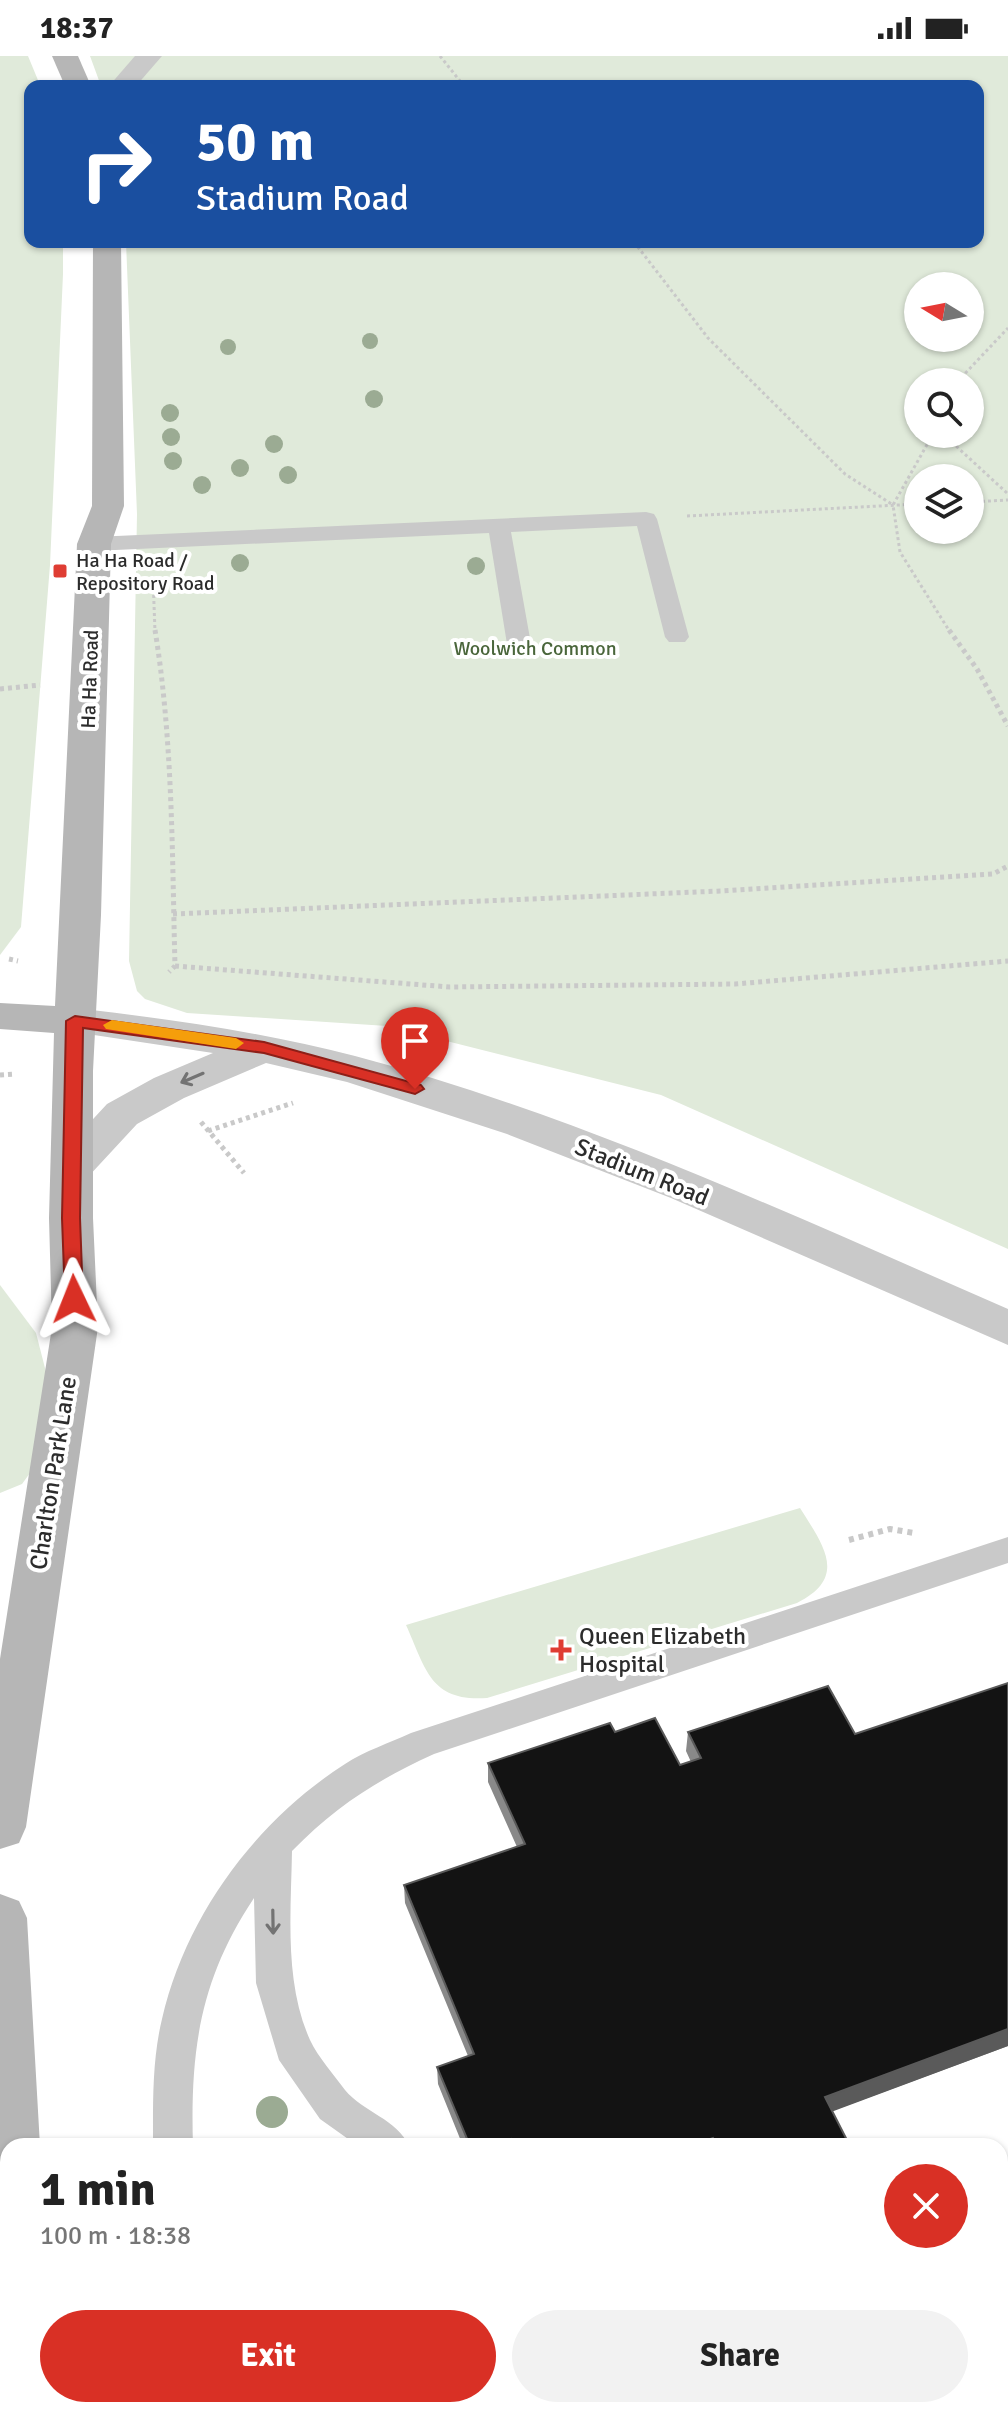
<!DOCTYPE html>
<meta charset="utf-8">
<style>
body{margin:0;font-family:Signika,sans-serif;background:#f2f2f2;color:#222;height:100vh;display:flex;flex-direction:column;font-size:30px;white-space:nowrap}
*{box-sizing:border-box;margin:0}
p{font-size:26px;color:#767676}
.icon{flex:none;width:44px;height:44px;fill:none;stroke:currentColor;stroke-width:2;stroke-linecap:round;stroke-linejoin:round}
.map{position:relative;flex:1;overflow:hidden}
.side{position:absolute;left:0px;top:2082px;width:1008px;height:280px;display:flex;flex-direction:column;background:#fff;border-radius:24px 24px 0 0;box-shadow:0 2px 6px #0004}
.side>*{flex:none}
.hud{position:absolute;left:24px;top:24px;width:960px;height:168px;border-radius:16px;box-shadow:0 2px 6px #0004;background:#1a4fa0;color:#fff;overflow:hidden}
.needle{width:52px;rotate:280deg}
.fabs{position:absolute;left:904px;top:216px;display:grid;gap:16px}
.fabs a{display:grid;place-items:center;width:80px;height:80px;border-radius:50%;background:#fff;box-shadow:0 2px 6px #0004;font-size:40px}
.pin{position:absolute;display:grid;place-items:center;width:68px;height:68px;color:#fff;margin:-82px -34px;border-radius:50% 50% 50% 0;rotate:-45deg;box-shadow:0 0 8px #0007}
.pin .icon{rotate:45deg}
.me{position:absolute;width:88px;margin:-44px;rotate:358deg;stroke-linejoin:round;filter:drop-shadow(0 0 6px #0008)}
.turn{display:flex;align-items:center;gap:28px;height:168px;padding:0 40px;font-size:36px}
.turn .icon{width:104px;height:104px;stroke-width:2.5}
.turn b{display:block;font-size:56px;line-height:68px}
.round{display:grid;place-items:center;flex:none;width:84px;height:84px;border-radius:42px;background:#f2f2f2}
.headline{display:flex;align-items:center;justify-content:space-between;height:136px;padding:0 40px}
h1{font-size:48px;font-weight:800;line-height:60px}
.primary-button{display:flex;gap:16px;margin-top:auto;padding:16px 40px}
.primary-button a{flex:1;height:92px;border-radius:48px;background:#d93025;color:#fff;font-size:32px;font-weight:800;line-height:92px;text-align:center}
.primary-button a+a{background:#f2f2f2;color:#222}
.status{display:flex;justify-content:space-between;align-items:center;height:56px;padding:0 40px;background:#fff;direction:ltr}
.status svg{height:22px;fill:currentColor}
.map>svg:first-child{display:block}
</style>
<div class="status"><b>18:37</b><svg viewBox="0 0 49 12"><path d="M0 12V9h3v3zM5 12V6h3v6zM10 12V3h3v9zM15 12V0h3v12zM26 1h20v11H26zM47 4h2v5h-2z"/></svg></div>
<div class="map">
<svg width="1008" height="2362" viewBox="0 0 1008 2362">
<rect width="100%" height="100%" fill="#fff"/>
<g fill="#e0eada" fill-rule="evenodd">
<path d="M0,0H28L40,29L30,30V186H63V218L50,509L21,871L0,899Z"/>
<path d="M90,0H1008V1193L661,1039L387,970L187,957L145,943L137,935L129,905L137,458L126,186H978V30H101ZM918,230H970V282H918ZM918,326H970V378H918ZM918,422H970V474H918Z"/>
<path d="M0,1229L36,1277L46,1316L38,1406L22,1428L0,1437Z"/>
<path d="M800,1452C823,1489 849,1521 797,1547L487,1642C430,1646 426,1613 406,1569Z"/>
</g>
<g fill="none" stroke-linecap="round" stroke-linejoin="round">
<g stroke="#c9c9c9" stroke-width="3" stroke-dasharray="3 3" stroke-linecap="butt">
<path d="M440,0L464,30"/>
<path d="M634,186L708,282L845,418L893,449"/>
<path d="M957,326L1008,272"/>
<path d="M933,378L893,449L900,496L950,576"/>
<path d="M943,378L1008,438"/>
<path d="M970,446L1008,444"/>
<path d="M687,460L918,448"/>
<path d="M153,521L155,576"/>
</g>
<g stroke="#c9c9c9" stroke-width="5" stroke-dasharray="4 4" stroke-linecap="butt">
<path d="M155,574C173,685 172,798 175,910L169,916"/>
<path d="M949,574L977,613L1008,670"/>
<path d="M0,633L40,629"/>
<path d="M173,858L721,835L993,818L1008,810"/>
<path d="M9,903L18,905"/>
<path d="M175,910L450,931L735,928L1008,905"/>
<path d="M0,1019L15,1018"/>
<path d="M201,1066L244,1117"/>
<path d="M208,1075L293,1047"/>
</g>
<path stroke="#c9c9c9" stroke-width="6" stroke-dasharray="5 5" stroke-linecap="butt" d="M849,1484L890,1473L914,1477"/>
<g fill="#c9c9c9" fill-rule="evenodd">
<path d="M646,456L654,458L657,463L689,581L685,586H669L665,581L637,470L511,476L531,588L527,593H511L507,588L489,477L94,495L86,493L83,488L86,483L94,481Z"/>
<path d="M1008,1481V1507L434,1698C377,1724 336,1750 292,1795C291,1857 284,1926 310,1984C318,2001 334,2019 345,2034C363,2056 397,2063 409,2090H358L320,2063L279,2004L256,1927L254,1842C200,1923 190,1994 193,2090H153C153,2048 152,2004 162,1963C186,1859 256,1765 345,1708C365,1695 389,1687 411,1677Z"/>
<path d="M182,2354H224L225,2362H183Z"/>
<path d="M544,2354H586L589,2362H547Z"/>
</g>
<g fill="#c9c9c9" fill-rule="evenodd">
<path d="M135,0H162L136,30H109Z"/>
<path d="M75,952C169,963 263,976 355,1000C581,1060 794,1160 1008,1253V1289L671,1142L507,1078L347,1026L266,1007L184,1042L137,1068L87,1122L72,1127L57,1122L51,1112L57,1102L107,1048L154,1022L213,997L61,974L55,965L61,956Z"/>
</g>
<g fill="#b6b6b6" fill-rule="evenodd">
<path d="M52,0H78L91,30H65Z"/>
<path d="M93,186H121L124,450L111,488L101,859L93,1015V1162L98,1271L26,1771L19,1787L0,1793V1603L52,1271L49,1162L54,977L0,973V947L55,950L77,488L92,450Z"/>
<path d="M0,1838L19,1845L27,1862L40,2090H8V2116L0,2113Z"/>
<path d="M8,2330V2354H56V2362H0L3,2332Z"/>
</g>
</g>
<g fill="#9bab93">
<circle cx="370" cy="285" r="8"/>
<circle cx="228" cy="291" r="8"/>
<circle cx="374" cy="343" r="9"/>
<circle cx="170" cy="357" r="9"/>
<circle cx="171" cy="381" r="9"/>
<circle cx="274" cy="388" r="9"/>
<circle cx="173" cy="405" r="9"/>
<circle cx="240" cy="412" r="9"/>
<circle cx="288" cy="419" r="9"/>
<circle cx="202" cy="429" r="9"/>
<circle cx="240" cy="507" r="9"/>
<circle cx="476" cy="510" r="9"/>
<circle cx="272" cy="2056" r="16"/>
</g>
<g fill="#898989">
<path d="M1008,1627V1990L832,2055L850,2090H463L438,2028L437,2011L468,2000L405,1847L404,1829L517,1791L488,1726V1707L615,1676L680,1709L691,1706L686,1695L688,1676L855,1678Z"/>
<path d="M619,2354H1000L1008,2362H622Z"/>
</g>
<g fill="#5a5a5a">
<path d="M1008,1973V1990L823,2059L825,2041Z"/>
<path d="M713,2082L712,2090H691Z"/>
<path d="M511,2083V2090H492Z"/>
</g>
<g fill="#131313" stroke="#5a5a5a" stroke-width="2">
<path d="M1008,1627V1973L825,2041L850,2090H717L713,2082L691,2090H514L511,2083L492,2090H470L437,2011L474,1998L404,1829L525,1788L488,1707L610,1667L615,1676L655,1662L680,1709L701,1702L688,1676L828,1630L855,1678Z"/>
<path d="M1008,2117V2362H630L627,2354H1000V2120Z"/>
<path d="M359,2354H468L472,2362H339Z"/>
</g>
<defs><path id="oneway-shaft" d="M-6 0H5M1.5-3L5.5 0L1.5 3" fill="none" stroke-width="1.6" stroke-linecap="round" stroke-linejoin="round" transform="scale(2)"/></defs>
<g stroke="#737373">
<use href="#oneway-shaft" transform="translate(192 1022) rotate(157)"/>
<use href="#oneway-shaft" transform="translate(273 1866) rotate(89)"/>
</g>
<path fill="#d93025" stroke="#8d1f18" stroke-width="2" d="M75,960L264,986L421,1029L424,1033L415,1038L264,997L83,972L80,1162L83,1243L74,1250L65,1243L62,1162L66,965Z"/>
<path fill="#f59e0b" d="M112,964L236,982L244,987L236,993L106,973L103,969Z"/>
<g fill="#df3d33" stroke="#fff" stroke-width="3">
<rect x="52" y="507" width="16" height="16" rx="4"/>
<path d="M557 1582h8v8h8v8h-8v8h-8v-8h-8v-8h8z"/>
</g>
<g text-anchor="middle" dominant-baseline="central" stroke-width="8" stroke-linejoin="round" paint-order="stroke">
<g font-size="20" fill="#2c2c2c" stroke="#fff" text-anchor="start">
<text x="76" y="504">Ha Ha Road /<tspan x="76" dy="23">Repository Road</tspan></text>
</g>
<g font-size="20" fill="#4a663b" stroke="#fff">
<text x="535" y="592">Woolwich Common</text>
</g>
<g font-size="20" fill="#2c2c2c" stroke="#fff">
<text transform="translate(90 623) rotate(-88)">Ha Ha Road</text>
</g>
<g font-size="24" fill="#2c2c2c" stroke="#fff">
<text transform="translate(642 1116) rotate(22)">Stadium Road</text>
<text transform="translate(53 1417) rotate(-81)">Charlton Park Lane</text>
</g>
<g font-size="24" fill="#2c2c2c" stroke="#fff" text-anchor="start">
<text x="579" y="1580">Queen Elizabeth<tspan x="579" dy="28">Hospital</tspan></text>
</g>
</g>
</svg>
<div class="fabs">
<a><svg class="needle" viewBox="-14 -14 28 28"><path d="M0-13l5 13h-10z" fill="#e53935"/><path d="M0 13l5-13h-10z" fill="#767676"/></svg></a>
<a><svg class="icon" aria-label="search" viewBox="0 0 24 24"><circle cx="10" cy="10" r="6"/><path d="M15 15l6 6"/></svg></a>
<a><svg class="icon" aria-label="layers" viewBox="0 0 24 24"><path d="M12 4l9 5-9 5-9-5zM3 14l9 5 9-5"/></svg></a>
</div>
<div class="pin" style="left:415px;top:1033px;background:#d93025"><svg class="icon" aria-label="arrive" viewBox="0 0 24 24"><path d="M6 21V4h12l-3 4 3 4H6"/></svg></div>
<svg class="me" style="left:74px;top:1243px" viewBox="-20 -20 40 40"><path d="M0-17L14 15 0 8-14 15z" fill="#d93025" stroke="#fff" stroke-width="4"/></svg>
<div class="hud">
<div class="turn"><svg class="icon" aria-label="right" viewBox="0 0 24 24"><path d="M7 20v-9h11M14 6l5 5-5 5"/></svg><div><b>50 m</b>Stadium Road</div></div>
</div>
<section class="side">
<div class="headline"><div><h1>1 min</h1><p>100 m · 18:38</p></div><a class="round" style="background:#d93025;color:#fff"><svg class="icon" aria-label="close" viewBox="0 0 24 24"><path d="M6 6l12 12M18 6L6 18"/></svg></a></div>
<div class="primary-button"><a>Exit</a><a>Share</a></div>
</section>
</div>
